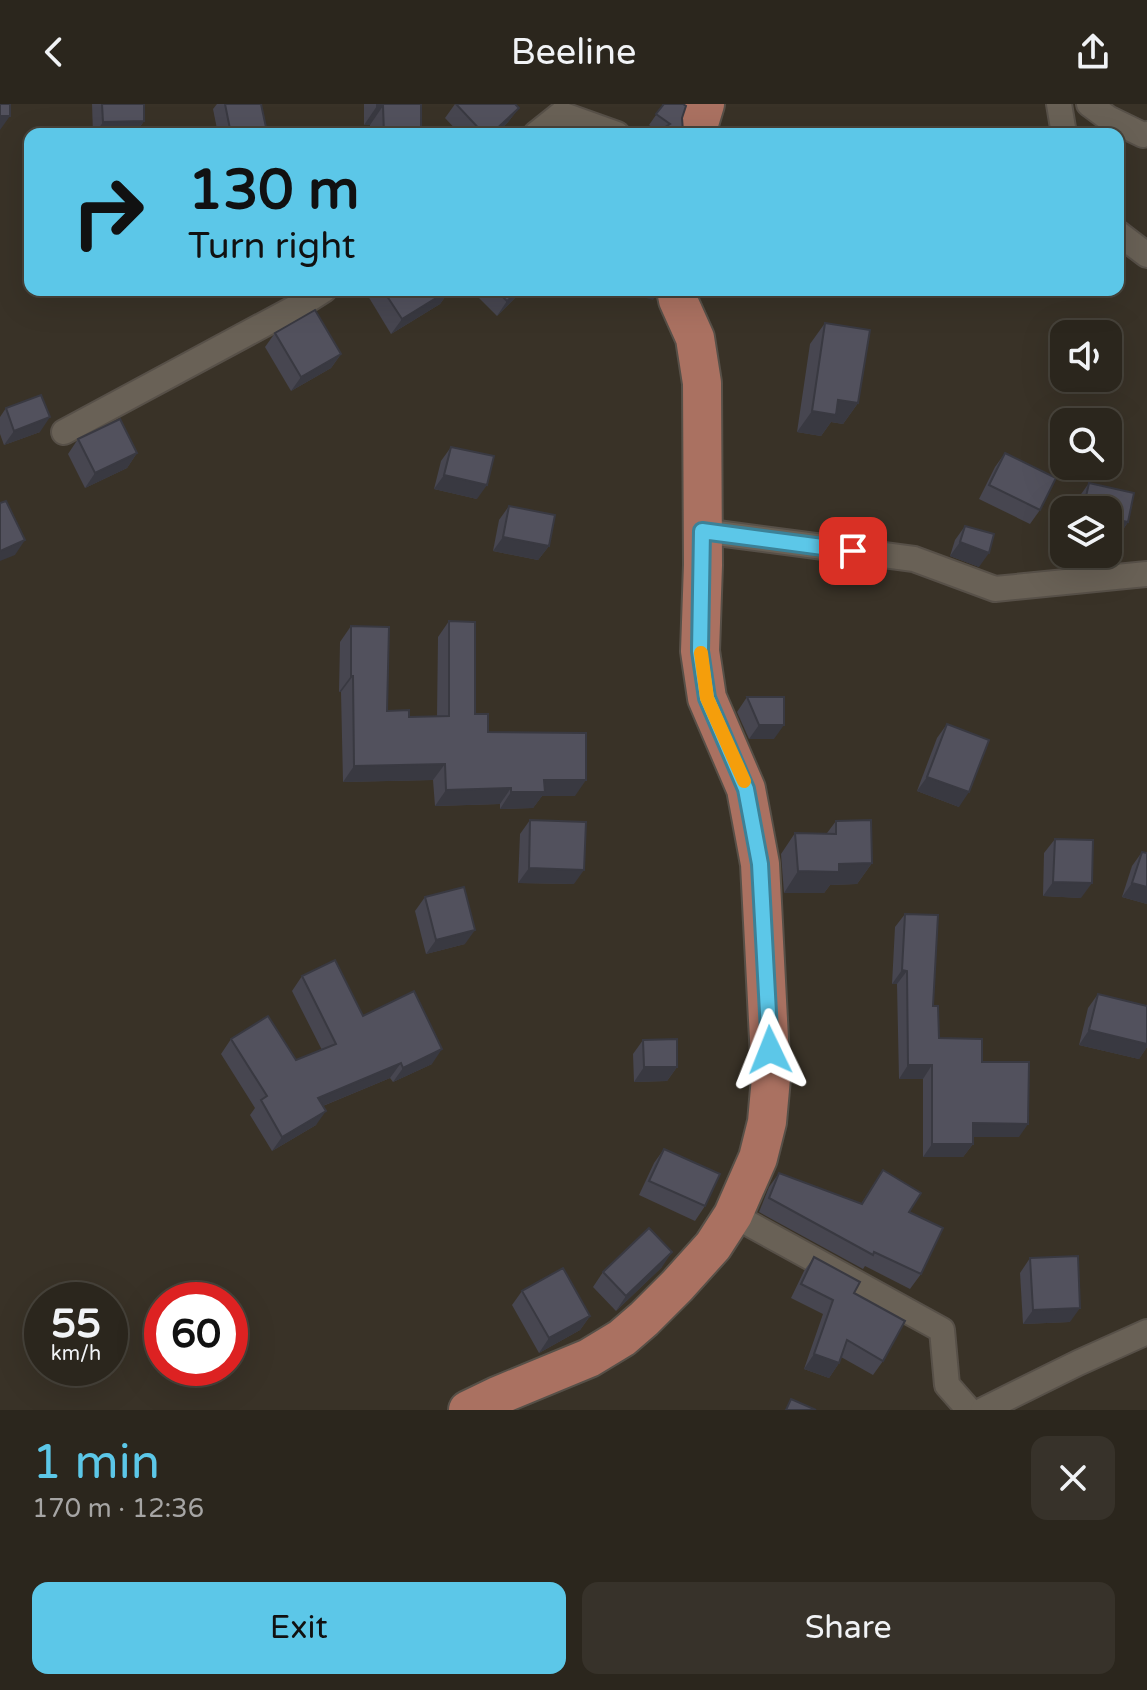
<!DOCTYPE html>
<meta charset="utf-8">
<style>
body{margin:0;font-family:"Varela Round",sans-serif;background:#37322a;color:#f1f3f6;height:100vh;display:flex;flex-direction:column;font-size:30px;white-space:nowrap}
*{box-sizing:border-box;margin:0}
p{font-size:26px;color:#a6a5a4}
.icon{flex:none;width:44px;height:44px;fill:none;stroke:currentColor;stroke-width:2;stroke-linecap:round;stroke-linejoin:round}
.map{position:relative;height:1306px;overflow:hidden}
.details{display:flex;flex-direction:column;background:#2b261d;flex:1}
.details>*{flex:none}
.hud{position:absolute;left:24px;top:24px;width:1100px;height:168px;border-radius:16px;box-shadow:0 8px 32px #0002,0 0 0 2px #47433b;background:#5cc7e8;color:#111;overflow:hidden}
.tools{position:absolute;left:1050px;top:216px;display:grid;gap:16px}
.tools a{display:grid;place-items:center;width:72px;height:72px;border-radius:16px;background:#2b261d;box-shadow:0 8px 32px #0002,0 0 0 2px #47433b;font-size:40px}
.speed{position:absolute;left:24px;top:1178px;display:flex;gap:16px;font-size:40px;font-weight:700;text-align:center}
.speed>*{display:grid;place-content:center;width:104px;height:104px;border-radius:50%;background:#2b261d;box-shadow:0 8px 32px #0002,0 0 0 2px #47433b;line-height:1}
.speed small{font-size:20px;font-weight:400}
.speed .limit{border:12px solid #d22;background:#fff;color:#111}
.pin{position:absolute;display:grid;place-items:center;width:68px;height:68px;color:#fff;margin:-34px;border-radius:16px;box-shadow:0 4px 12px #0006}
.me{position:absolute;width:88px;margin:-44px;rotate:358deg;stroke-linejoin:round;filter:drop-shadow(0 0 6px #0008)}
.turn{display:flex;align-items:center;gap:28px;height:168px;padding:0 32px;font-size:36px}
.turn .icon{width:104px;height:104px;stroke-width:2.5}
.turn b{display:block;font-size:56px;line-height:68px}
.round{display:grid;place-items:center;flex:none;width:84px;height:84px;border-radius:16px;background:#37322a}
.summary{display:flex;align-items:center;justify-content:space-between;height:136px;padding:0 32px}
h1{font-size:48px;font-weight:600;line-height:60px;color:#5cc7e8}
.action{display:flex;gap:16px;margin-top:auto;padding:16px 32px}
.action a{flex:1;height:92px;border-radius:16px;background:#5cc7e8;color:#111;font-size:32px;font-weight:600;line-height:92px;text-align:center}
.action a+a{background:#37322a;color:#f1f3f6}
header{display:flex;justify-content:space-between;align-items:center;height:104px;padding:0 32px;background:#2b261d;font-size:36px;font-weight:600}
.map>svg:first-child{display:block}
</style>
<header><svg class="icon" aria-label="back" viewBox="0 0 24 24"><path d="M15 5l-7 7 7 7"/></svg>Beeline<svg class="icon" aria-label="share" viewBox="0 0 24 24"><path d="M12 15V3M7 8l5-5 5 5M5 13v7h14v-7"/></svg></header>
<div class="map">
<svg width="1147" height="1306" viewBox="0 0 1147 1306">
<rect width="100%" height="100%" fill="#393227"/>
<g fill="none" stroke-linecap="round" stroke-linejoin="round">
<defs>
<g id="street">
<path d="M1059,0L1064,30"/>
<path d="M1089,0L1108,14L1143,31L1147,30"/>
<path d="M536,30L561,10L617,30"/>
<path d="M1118,129L1147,151"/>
<path d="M64,328L302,200L324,186"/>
<path d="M702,427L914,455L995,485L1147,470"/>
<path d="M733,1111L942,1226L947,1281L969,1306"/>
<path d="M983,1306L1078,1259L1147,1228"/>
</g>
<g id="primary">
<path d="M696,30L705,0"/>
<path d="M468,1306L497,1292L589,1254L622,1234L644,1215L677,1182L713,1142L733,1111L758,1054L767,1018L771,974L760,760L746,685L707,594L700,547L703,461L702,279L695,234L678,196L676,186"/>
</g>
</defs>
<use href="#street" stroke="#575048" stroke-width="28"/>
<use href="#primary" stroke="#575048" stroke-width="42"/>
<use href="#street" stroke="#696156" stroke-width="24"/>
<use href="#primary" stroke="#aa7161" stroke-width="38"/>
</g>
<g fill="#474650">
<path d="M92,0H144V17L135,30H93Z"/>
<path d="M217,0H261L267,28L265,30H218L213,5Z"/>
<path d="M364,0H421V30H370V21H364Z"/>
<path d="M455,0L519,4L508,18L496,30H460L445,14Z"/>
<path d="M662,0H683L682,14L658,27L649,21L663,1Z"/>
<path d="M372,186H450L440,200L391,230L368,192Z"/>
<path d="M478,186H523L497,212L475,190Z"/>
<path d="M825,219L858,299L843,320L831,318L821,332L797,328L810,240Z"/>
<path d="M275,229L341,250L331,264L291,287L265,243Z"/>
<path d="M6,304L40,328L4,341L0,330V313Z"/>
<path d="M78,335L137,349L127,364L85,384L68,350Z"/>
<path d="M451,343L477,395L434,385L441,357Z"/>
<path d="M1005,349L1040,406L1030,420L979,395L995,363Z"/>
<path d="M1089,379L1128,418L1118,433L1108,431V406H1076L1079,393Z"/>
<path d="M509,402L549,442L538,456L493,447L499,416Z"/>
<path d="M965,422L979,463L950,452L955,436Z"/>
<path d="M449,517L475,610L488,628L575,692H542L533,704L500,705V700L435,702L433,676L343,678L341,588H339L340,538L351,522L387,607L409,613L437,612L438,533Z"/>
<path d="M747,593L774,635H749L737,608Z"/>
<path d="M947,620L959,703L917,687L937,634Z"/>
<path d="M530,716L574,780L518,779L520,730Z"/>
<path d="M836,717L872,759L857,780L830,781L824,789H784L781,750L795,729H827Z"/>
<path d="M1055,735L1081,794L1043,792L1044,749Z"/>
<path d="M1142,748L1147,800L1122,793L1132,762Z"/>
<path d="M425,793L465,840L426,850L415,807Z"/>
<path d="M905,810L933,902L939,934L982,958L1019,1033H973V1040L963,1053H923V975H899L897,880H892L895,823Z"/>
<path d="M302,872L432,960L393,978L390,974L323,1002L316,1021L272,1047L250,1011L255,1004L221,950L231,935L296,956L322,946L292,887Z"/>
<path d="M1098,890L1147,902V943L1139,955L1079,941L1088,904Z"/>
<path d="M643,936L677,963L667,977L634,978L633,950Z"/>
<path d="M664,1045L705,1102L695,1117L639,1091L654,1059Z"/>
<path d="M883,1066L909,1108L921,1170L910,1185L865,1162L863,1165L759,1108L769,1083L779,1069L861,1100Z"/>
<path d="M814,1153L854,1189L883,1257L873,1271L841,1253L839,1259L829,1274L804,1265L823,1210L791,1194L804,1167Z"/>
<path d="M1030,1154L1070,1218L1023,1220L1020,1169Z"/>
<path d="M662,1163L616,1207L593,1183L603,1168Z"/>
<path d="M522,1187L590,1212L580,1226L539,1249L512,1201Z"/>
</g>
<g fill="#393941">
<path d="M377,2H383L370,21H364Z"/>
<path d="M519,4L508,18L496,30H491Z"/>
<path d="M0,12H10L0,26Z"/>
<path d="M144,17L135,30H95L103,18Z"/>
<path d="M450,186L440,200L391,230L402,215Z"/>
<path d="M519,186H523L497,212L507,197Z"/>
<path d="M618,186H660L653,196Z"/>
<path d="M341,250L331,264L291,287L301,273Z"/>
<path d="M838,296L858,299L843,320L831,318L821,332L797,328L812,307Z"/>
<path d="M50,313L40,328L4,341L14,327Z"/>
<path d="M137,349L127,364L85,384L95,369Z"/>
<path d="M444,371L487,381L477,395L434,385Z"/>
<path d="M1108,414L1128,418L1118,433L1108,431Z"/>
<path d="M503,433L549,442L538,456L493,447Z"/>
<path d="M25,436L15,451L0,457V447Z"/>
<path d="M960,438L989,449L979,463L950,452Z"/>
<path d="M351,572H353L341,588H339Z"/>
<path d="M759,621H784L774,635H749Z"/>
<path d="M445,660L433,676L343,678L354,662Z"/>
<path d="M927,673L969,688L959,703L917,687Z"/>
<path d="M544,676H586L575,692H542L533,704L500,705L511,688Z"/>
<path d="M511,684L500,700L435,702L446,686Z"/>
<path d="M872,759L857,780L830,781L824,789H784L798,767L839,760Z"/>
<path d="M529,764L584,766L574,780L518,779Z"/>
<path d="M1053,778L1092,779L1081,794L1043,792Z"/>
<path d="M1132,779L1147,783V800L1122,793Z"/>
<path d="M475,826L465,840L426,850L436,836Z"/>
<path d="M902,866L907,867L897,880H892Z"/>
<path d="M1089,926L1147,940V943L1139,955L1079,941Z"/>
<path d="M442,945L432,960L393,978L403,964Z"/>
<path d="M401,959L390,974L308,1008L318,994Z"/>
<path d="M908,961H932L923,975H899Z"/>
<path d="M644,963H677L667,977L634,978Z"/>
<path d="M326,1007L316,1021L272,1047L282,1033Z"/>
<path d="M973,1019L1028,1020L1019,1033H963Z"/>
<path d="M932,1040H973L963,1053H923Z"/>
<path d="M672,1148L662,1163L616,1207L626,1192Z"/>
<path d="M1080,1204L1070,1218L1023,1220L1033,1206Z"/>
<path d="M590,1212L580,1226L539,1249L549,1234Z"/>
<path d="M814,1250L839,1259L829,1274L804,1265Z"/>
</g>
<g fill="#52515d" stroke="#393941" stroke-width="2">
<rect x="0" y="0" width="10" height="12"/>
<path d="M102,0H144V17L103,18Z"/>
<path d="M225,0H261L267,28L254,30H231Z"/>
<path d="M377,0H421V30H384L383,2H377Z"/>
<path d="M456,0H515L519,4L491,30H484Z"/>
<path d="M664,0H683L686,2L682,14L683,27L681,30H654L670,20L656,10Z"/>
<path d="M453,27V30H422L424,28Z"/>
<path d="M383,186H449L402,215Z"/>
<path d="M496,186H519L507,197Z"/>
<path d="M315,206L341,250L301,273L275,229Z"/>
<path d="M825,219L870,226L858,299L838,296L836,311L812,307Z"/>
<path d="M41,291L50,313L14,327L6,304Z"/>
<path d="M120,315L137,349L95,369L78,335Z"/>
<path d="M451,343L494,352L487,381L444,371Z"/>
<path d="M1005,349L1056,374L1040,406L989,381Z"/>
<path d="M1089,379L1134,389L1128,418L1108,414V406H1083Z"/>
<path d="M6,397L25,436L0,447V399Z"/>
<path d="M509,402L555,411L549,442L503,433Z"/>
<path d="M965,422L994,430L989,449L960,438Z"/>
<path d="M449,517L475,518V610H488V628L586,629V676H544L545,688H511V684L446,686L445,660L354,662L353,572H351V522L389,523L387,607L409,606V613L449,612Z"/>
<path d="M747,593H784V621H759Z"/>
<path d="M947,620L989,636L969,688L927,673Z"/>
<path d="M530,716L586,718L584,766L529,764Z"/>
<path d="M871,716L872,759L839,760V768L798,767L795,729L836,730V717Z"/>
<path d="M1055,735L1093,736L1092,779L1053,778Z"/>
<path d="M1142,748L1147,749V783L1132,779Z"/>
<path d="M464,783L475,826L436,836L425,793Z"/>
<path d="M905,810L938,811L933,902H938L939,934L982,935V958H1029L1028,1020L973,1019V1040H932V961H908L907,867L902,866Z"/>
<path d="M335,856L363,912L414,887L442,945L403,964L401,959L318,994L326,1007L282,1033L261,996L267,992L231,935L268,912L296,956L336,940L302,872Z"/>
<path d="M1098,890L1147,902V940L1089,926Z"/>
<path d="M677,935V963H644L643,936Z"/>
<path d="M664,1045L720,1070L705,1102L649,1077Z"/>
<path d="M883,1066L921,1089L909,1108L943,1124L921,1170L874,1148L873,1151L769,1094L779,1069L862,1100Z"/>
<path d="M649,1124L672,1148L626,1192L603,1168Z"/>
<path d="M1078,1152L1080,1204L1033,1206L1030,1154Z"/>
<path d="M814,1153L860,1178L854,1189L905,1217L883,1257L847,1236L839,1259L814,1250L833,1196L801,1180Z"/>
<path d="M563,1164L590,1212L549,1234L522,1187Z"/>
<path d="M791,1295L816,1306H786Z"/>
</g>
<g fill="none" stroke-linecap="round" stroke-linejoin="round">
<defs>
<path id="route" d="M770,946L760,760L746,685L707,594L700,547L702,427L853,447"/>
</defs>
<use href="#route" stroke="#3c8197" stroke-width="20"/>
<use href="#route" stroke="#5cc7e8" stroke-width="14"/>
<path stroke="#f59e0b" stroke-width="14" d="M701,549L707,594L744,677"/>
</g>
</svg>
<div class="tools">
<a><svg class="icon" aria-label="sound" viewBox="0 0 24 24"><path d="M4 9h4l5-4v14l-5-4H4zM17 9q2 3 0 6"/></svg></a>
<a><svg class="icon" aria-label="search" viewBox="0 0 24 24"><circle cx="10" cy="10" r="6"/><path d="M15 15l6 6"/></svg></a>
<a><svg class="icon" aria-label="layers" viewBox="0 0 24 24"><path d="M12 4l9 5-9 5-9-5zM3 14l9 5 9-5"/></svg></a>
</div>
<div class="speed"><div>55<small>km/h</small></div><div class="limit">60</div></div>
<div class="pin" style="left:853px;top:447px;background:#d93025"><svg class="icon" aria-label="arrive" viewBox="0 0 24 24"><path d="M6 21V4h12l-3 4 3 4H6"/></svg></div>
<svg class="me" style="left:770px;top:946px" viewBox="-20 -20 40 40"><path d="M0-17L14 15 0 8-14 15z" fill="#5cc7e8" stroke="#fff" stroke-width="4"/></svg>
<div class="hud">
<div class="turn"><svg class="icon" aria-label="right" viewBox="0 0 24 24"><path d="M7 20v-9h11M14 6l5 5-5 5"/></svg><div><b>130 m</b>Turn right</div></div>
</div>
</div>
<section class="details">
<div class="summary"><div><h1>1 min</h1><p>170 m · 12:36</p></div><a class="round"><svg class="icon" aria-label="close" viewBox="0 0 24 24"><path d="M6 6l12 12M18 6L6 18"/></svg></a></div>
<div class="action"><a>Exit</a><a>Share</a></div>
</section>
